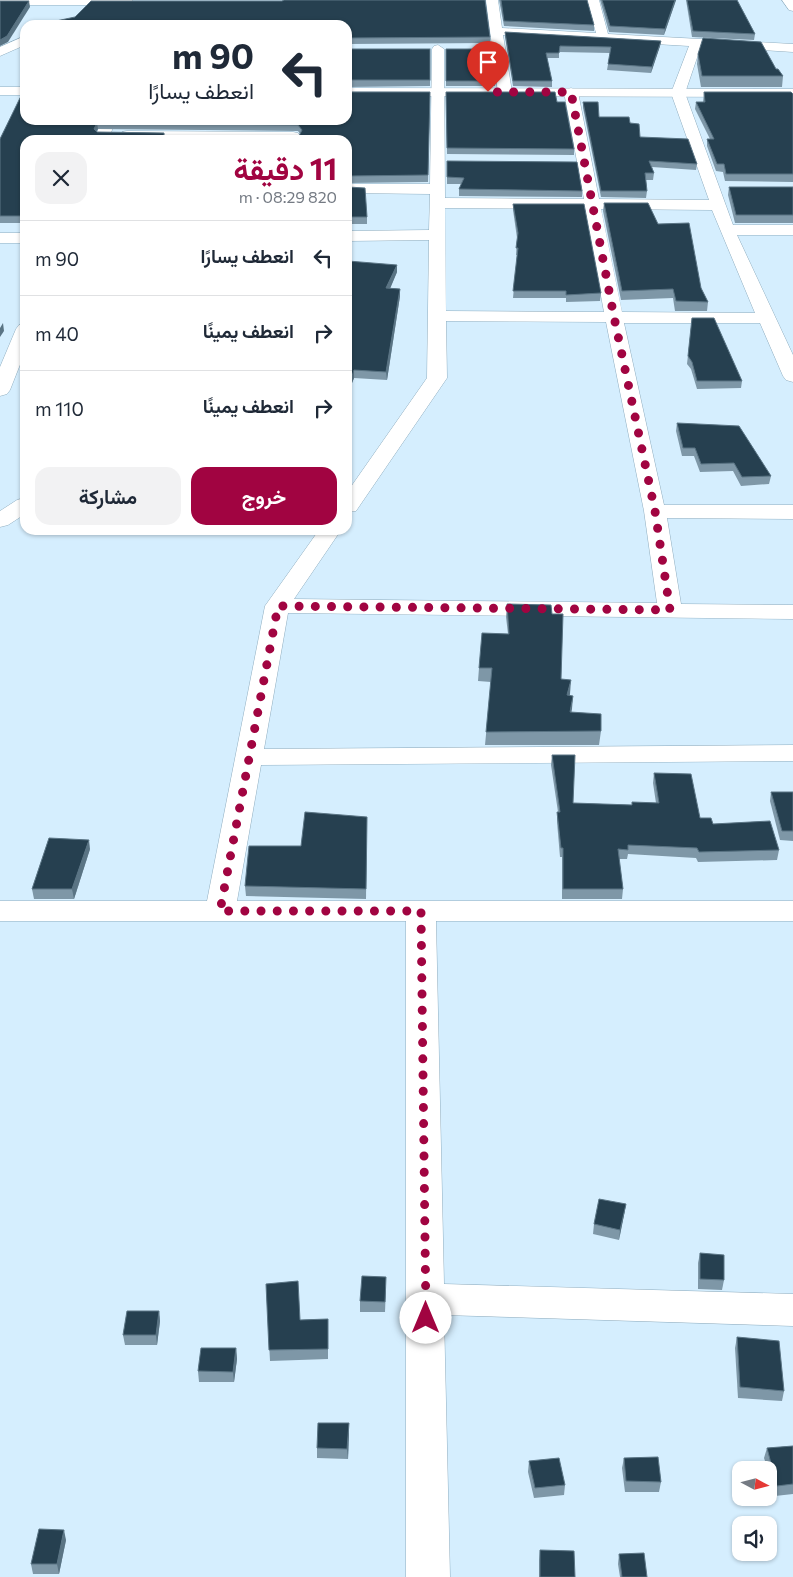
<!DOCTYPE html>
<html lang="ar">
<meta charset="utf-8">
<style>
body{margin:0;font-family:Commissioner,Vazirmatn,sans-serif;background:#f2f2f3;color:#1f2937;direction:rtl;height:100vh;display:flex;flex-direction:column;font-size:19px;white-space:nowrap}
*{box-sizing:border-box;margin:0}
p{font-size:16px;color:#747a83}
.icon{flex:none;width:28px;height:28px;fill:none;stroke:currentColor;stroke-width:2;stroke-linecap:round;stroke-linejoin:round}
.map{position:relative;flex:1;overflow:hidden;direction:ltr}
.sheet{position:absolute;left:20px;top:135px;width:332px;height:400px;display:flex;flex-direction:column;background:#fff;border-radius:15px;box-shadow:0 1px 4px #0004;direction:rtl}
.sheet>*{flex:none}
.hud{position:absolute;left:20px;top:20px;width:332px;height:105px;border-radius:15px;box-shadow:0 1px 4px #0004;direction:rtl;background:#fff;color:#1f2937;overflow:hidden}
.needle{width:32px;rotate:97deg}
.fabs{position:absolute;left:732px;top:1461px;display:grid;gap:10px}
.fabs a{display:grid;place-items:center;width:45px;height:45px;border-radius:10px;background:#fff;box-shadow:0 1px 4px #0004;font-size:25px}
.pin{position:absolute;display:grid;place-items:center;width:42px;height:42px;color:#fff;margin:-51px -21px;border-radius:50% 50% 50% 0;rotate:-45deg;box-shadow:0 0 5px #0007}
.pin .icon{rotate:45deg}
.me{position:absolute;width:55px;margin:-28px;rotate:0deg;stroke-linejoin:round;filter:drop-shadow(0 0 4px #0008)}
.turn{display:flex;align-items:center;gap:18px;height:105px;padding:0 15px;font-size:22px}
.turn .icon{width:65px;height:65px;stroke-width:2.5}
.turn b{display:block;font-size:35px;line-height:42px}
.round{display:grid;place-items:center;flex:none;width:52px;height:52px;border-radius:15px;background:#f2f2f3}
.headline{display:flex;align-items:center;justify-content:space-between;height:85px;padding:0 15px}
h1{font-size:30px;font-weight:700;line-height:38px;color:#a10441}
.primary-button{display:flex;gap:10px;margin-top:auto;padding:10px 15px}
.primary-button a{flex:1;height:58px;border-radius:15px;background:#a10441;color:#fff;font-size:20px;font-weight:700;line-height:58px;text-align:center}
.primary-button a+a{background:#f2f2f3;color:#1f2937}
ul{padding:0;list-style:none}
li{display:flex;align-items:center;gap:15px;height:75px;padding:0 15px;border-top:1px solid #e0e1e3}
li div{flex:1}
li b{display:block;font-size:19px}
li em{font-style:normal}
.map>svg:first-child{display:block}
</style>
<div class="map">
<svg width="793" height="1577" viewBox="0 0 793 1577">
<rect width="100%" height="100%" fill="#d5eefe"/>
<g fill="none" stroke-linecap="round" stroke-linejoin="round">
<defs>
<g id="minor">
<path d="M0,0H132L134,2L128,5H0Z"/>
<path d="M486,0H498L502,28L596,33L587,0H599L608,34L793,44V52L701,46L685,93L733,225H793V235H737L793,355V382L786,380L783,376L760,323H624L664,505H793V519L667,518L681,604L793,605V619L288,613L264,749L793,745V761L261,765L237,901H793V921H436L444,1284L793,1294V1326L444,1315L450,1577H406V921H0V901H207L265,606L319,530H341L294,599L657,603L644,511L606,322L446,321L447,378L356,511L348,512V491L427,378L429,240L348,241V231L429,230L430,194L348,193V184H430L432,49L434,46L438,45L444,49L445,198L584,199L564,92L571,88L578,92L599,199L709,200L671,93L689,46L503,35L512,92L505,96L498,92ZM445,208L585,209L604,312L446,311ZM601,209L712,210L755,313L622,312Z"/>
<path d="M782,0H793V11L789,10Z"/>
<path d="M25,36V45L0,56V47Z"/>
<path d="M102,120H116L108,140H94Z"/>
<path d="M127,131L293,132L298,133L300,136L294,140L122,138L120,135L122,132Z"/>
<rect x="0" y="233" width="25" height="10"/>
<path d="M25,324V352L10,390L7,394L0,396V367L16,329L19,325Z"/>
<path d="M25,498V514L8,525L0,527V511L17,500Z"/>
</g>
<g id="primary">
<rect x="0" y="87" width="25" height="8"/>
<path d="M348,88L793,89V97L348,96Z"/>
</g>
</defs>
<use href="#minor" stroke="#8fadbf" stroke-width="1"/>
<use href="#primary" stroke="#8fadbf" stroke-width="1"/>
<use href="#minor" fill="#fff" fill-rule="evenodd"/>
<use href="#primary" fill="#fff" fill-rule="evenodd"/>
</g>
<g fill="#7e97a7">
<path d="M499,0H587L594,25V31L504,26Z"/>
<path d="M600,0H676L664,35L609,32Z"/>
<path d="M686,0H737L755,34L754,40L692,37Z"/>
<path d="M282,1L490,37V43L348,44V25Z"/>
<path d="M505,32L661,41L660,46L651,73L607,70L610,53L559,52V58H547L552,81V87L513,86L505,37Z"/>
<path d="M348,49H430V86L348,87Z"/>
<path d="M446,49L496,81L495,86H446Z"/>
<path d="M698,54L776,69L783,76L782,87H701L697,64Z"/>
<path d="M25,91L430,92L428,182L348,183V140L300,134L298,131L98,129L96,131L97,132L164,133L165,140H25V223H0V139Z"/>
<path d="M446,92L557,102L574,149V155L447,154Z"/>
<path d="M704,92L793,94V182L725,181L723,172L716,171L707,146V139H710L695,109L696,102H703Z"/>
<path d="M583,102L599,117L630,123L640,137L697,164L696,170L652,167L654,173L653,180H646L647,191L646,198L601,197L583,108Z"/>
<path d="M447,161L582,191V197L459,196V189L461,184H447Z"/>
<path d="M348,187L367,217V224H348Z"/>
<path d="M729,187H793V223H735L728,195Z"/>
<path d="M604,203L658,224L701,288L708,302L707,311H675L673,298L621,300L603,211Z"/>
<path d="M513,204L601,293L600,301L566,302V298H513L517,255H516L517,238L513,210Z"/>
<path d="M348,261L397,272L390,288L400,289V296L387,380L354,378L352,383H348Z"/>
<path d="M692,318L742,381L741,388L697,389L691,369L687,364Z"/>
<path d="M677,423L771,476L769,484L741,486L733,471L700,472L694,456H682L676,431Z"/>
<path d="M507,604L561,679L569,695L571,712L601,731L599,745H485L491,682L478,681L479,668L508,634L506,617Z"/>
<path d="M552,755L573,803L632,805L656,803L653,783L654,773L700,818L713,824L779,850L777,860L698,862L696,858L628,854L627,859H619L623,889L622,899H562V857H560L557,822V812H558L551,765Z"/>
<path d="M771,792H793V841L780,840L770,801Z"/>
<path d="M367,817L366,899L246,896L245,886Z"/>
<path d="M90,849L74,899H34L32,889Z"/>
<path d="M626,1204L624,1215L619,1240L593,1234L594,1224Z"/>
<path d="M700,1253L724,1280L722,1290L698,1289V1263Z"/>
<path d="M266,1284L300,1320L328,1319V1359L270,1361Z"/>
<path d="M386,1287L385,1312H360V1301Z"/>
<path d="M159,1311L160,1321L157,1345H125L123,1335Z"/>
<path d="M737,1337L784,1391L782,1401L738,1398L735,1348Z"/>
<path d="M236,1348L237,1359L234,1382H199L198,1371Z"/>
<path d="M349,1433L348,1459L317,1458V1448Z"/>
<path d="M793,1446V1494L775,1496L769,1473V1470H768L764,1458L767,1448Z"/>
<path d="M624,1458L661,1482L659,1492H625L622,1468Z"/>
<path d="M529,1461L565,1485L564,1495L534,1498L528,1472Z"/>
<path d="M66,1540L59,1574H33L31,1564Z"/>
<path d="M540,1550L575,1577H539V1560Z"/>
<path d="M619,1554L647,1577H620L618,1564Z"/>
</g>
<g fill="#5a7484">
<path d="M675,0H676L664,35L665,29Z"/>
<path d="M29,1L30,7L8,42L0,46V40Z"/>
<path d="M661,41L660,46L651,73L652,67Z"/>
<path d="M97,123L98,129L94,135V129Z"/>
<path d="M397,265V272L387,296L386,288Z"/>
<path d="M400,289V296L387,380L386,372Z"/>
<path d="M3,323L4,331L0,337V328Z"/>
<path d="M354,370V378L352,383V376Z"/>
<path d="M571,680L570,694L567,709V695Z"/>
<path d="M573,696L572,709L569,726L570,712Z"/>
<path d="M89,840L90,849L74,899L72,889Z"/>
<path d="M626,1204L624,1215L619,1240L620,1230Z"/>
<path d="M159,1311L160,1321L157,1345L156,1335Z"/>
<path d="M236,1348L237,1359L234,1382L233,1372Z"/>
<path d="M349,1423V1433L348,1459L347,1449Z"/>
<path d="M64,1530L66,1540L59,1574L57,1564Z"/>
</g>
<g fill="#264050" stroke="#5a7484">
<path d="M284,0H485L490,37L348,38V25H55L56,21L75,17L91,1H282Z"/>
<path d="M501,0H587L594,25L504,21Z"/>
<path d="M602,0H675L665,29L610,26Z"/>
<path d="M687,0H737L755,34L693,31Z"/>
<path d="M0,1H29L7,36L0,40Z"/>
<path d="M505,32L661,41L652,67L608,64L611,47L560,46L559,53H546L552,81H513Z"/>
<path d="M703,38L761,42L776,69H778L783,76H702L698,54Z"/>
<rect x="348" y="49" width="82" height="31"/>
<path d="M446,49H492L496,81H446Z"/>
<path d="M348,90V92H430L428,175L348,176V140H297L302,130L298,125L97,123L94,129L97,132L164,133V140H25V216H0V139L20,98L25,91V120H348Z"/>
<path d="M446,92H555L557,102H565L574,149L447,148Z"/>
<path d="M704,92H791L793,94V174H726L724,164H717L707,139H714L696,102H705Z"/>
<path d="M583,102H598L599,117H629L630,123L639,124L640,137L688,139L697,164L649,161L654,173H645L647,191H601Z"/>
<path d="M447,161L577,162L582,191L459,189L464,178L447,177Z"/>
<path d="M348,187L365,188L367,217H348Z"/>
<path d="M729,187H793V215H736Z"/>
<path d="M604,203H648L658,224L689,223L701,288L708,302L676,301L673,289L622,291Z"/>
<path d="M513,204H584L601,293L566,295V291H513L518,248H516L518,233Z"/>
<path d="M348,261L397,265L386,288L400,289L386,372L354,370L352,376L348,375Z"/>
<path d="M692,318H714L742,381H697L692,362L688,356Z"/>
<path d="M677,423L739,426L771,476L742,477L734,463L701,464L695,448H683Z"/>
<path d="M507,604L551,605L552,614H563L561,679L571,680L567,695L573,696L570,712L601,714V731L486,732L492,668H479L482,633L509,634Z"/>
<path d="M552,755H575L573,803L632,805V802L659,803L654,773L691,774L700,818H711L713,824L770,821L779,850L699,852L697,848L628,845V850L618,849L623,889H563V848H561L557,812H560Z"/>
<path d="M771,792H793V831H782Z"/>
<path d="M305,812L367,817L366,889L245,886L249,846H301Z"/>
<path d="M49,838L89,840L72,889H32Z"/>
<path d="M599,1199L626,1204L620,1230L594,1224Z"/>
<path d="M700,1253L724,1255V1280L700,1279Z"/>
<path d="M362,1276L386,1277L385,1302L360,1301Z"/>
<path d="M298,1281L300,1320L328,1319V1349L269,1350L266,1284Z"/>
<path d="M127,1311H159L156,1335H123Z"/>
<path d="M737,1337L779,1341L784,1391L740,1387Z"/>
<path d="M201,1348H236L233,1372L198,1371Z"/>
<path d="M318,1423H349L347,1449L317,1448Z"/>
<path d="M793,1446V1484L777,1486L767,1448Z"/>
<path d="M658,1457L661,1482L626,1481L624,1458Z"/>
<path d="M559,1458L565,1485L535,1488L529,1461Z"/>
<path d="M39,1529L64,1530L57,1564H31Z"/>
<path d="M540,1550L574,1551L575,1577H540Z"/>
<path d="M644,1553L647,1577H622L619,1554Z"/>
</g>
<g fill="none" stroke-linecap="round" stroke-linejoin="round">
<path stroke="#a10441" stroke-width="9" stroke-dasharray="0 16.2" d="M426,1318L421,911H220L278,606L670,610L655,511L614,317L571,92H488"/>
</g>
</svg>
<div class="fabs">
<a><svg class="needle" viewBox="-14 -14 28 28"><path d="M0-13l5 13h-10z" fill="#e53935"/><path d="M0 13l5-13h-10z" fill="#747a83"/></svg></a>
<a><svg class="icon" aria-label="sound" viewBox="0 0 24 24"><path d="M4 9h4l5-4v14l-5-4H4zM17 9q2 3 0 6"/></svg></a>
</div>
<div class="pin" style="left:488px;top:92px;background:#d93025"><svg class="icon" aria-label="arrive" viewBox="0 0 24 24"><path d="M6 21V4h12l-3 4 3 4H6"/></svg></div>
<svg class="me" style="left:426px;top:1318px" viewBox="-20 -20 40 40"><circle r="19" fill="#fff"/><path d="M0-13L10 11 0 6-10 11z" fill="#a10441"/></svg>
<div class="hud">
<div class="turn"><svg class="icon" aria-label="left" viewBox="0 0 24 24"><path d="M17 20v-9H6M10 6l-5 5 5 5"/></svg><div><b>90 m</b>انعطف يسارًا</div></div>
</div>
<section class="sheet">
<div class="headline"><div><h1>11 دقيقة</h1><p>820 m · 08:29</p></div><a class="round"><svg class="icon" aria-label="close" viewBox="0 0 24 24"><path d="M6 6l12 12M18 6L6 18"/></svg></a></div>
<ul>
<li><svg class="icon" aria-label="left" viewBox="0 0 24 24"><path d="M17 20v-9H6M10 6l-5 5 5 5"/></svg><div><b>انعطف يسارًا</b></div><em>90 m</em></li>
<li><svg class="icon" aria-label="right" viewBox="0 0 24 24"><path d="M7 20v-9h11M14 6l5 5-5 5"/></svg><div><b>انعطف يمينًا</b></div><em>40 m</em></li>
<li><svg class="icon" aria-label="right" viewBox="0 0 24 24"><path d="M7 20v-9h11M14 6l5 5-5 5"/></svg><div><b>انعطف يمينًا</b></div><em>110 m</em></li>
</ul>
<div class="primary-button"><a>خروج</a><a>مشاركة</a></div>
</section>
</div>
